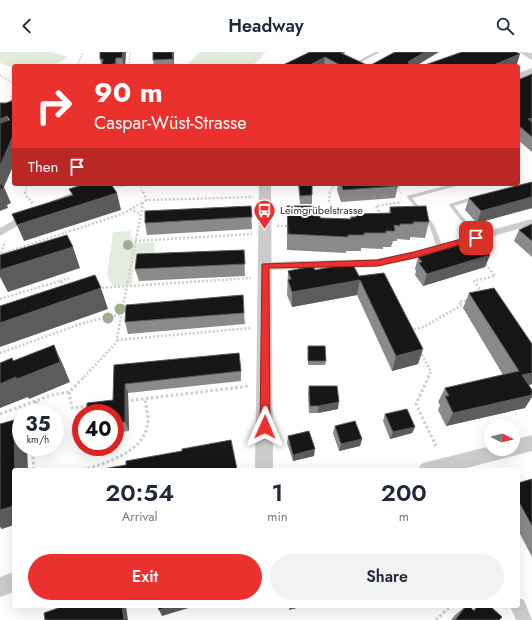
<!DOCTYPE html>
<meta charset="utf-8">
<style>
body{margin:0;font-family:Jost,sans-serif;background:#f2f2f3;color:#1f2937;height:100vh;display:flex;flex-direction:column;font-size:15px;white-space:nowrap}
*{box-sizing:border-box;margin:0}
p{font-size:13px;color:#747a83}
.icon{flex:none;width:22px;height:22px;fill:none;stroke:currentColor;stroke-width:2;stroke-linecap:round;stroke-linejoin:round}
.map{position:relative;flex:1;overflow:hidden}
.drawer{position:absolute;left:12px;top:416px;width:508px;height:140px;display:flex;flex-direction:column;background:#fff;border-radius:4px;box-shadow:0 4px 16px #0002}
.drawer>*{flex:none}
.top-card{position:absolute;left:12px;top:12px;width:508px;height:122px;border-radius:4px;box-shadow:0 4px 16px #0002;background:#ea312e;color:#fff;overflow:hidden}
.needle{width:26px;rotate:96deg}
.controls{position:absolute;left:484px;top:368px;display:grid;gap:8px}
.controls a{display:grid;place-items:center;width:36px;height:36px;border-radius:50%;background:#fff;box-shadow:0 4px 16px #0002;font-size:20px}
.speed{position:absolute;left:12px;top:352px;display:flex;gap:8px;font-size:20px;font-weight:700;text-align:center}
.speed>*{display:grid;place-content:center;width:52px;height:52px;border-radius:50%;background:#fff;box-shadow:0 4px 16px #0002;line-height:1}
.speed small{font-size:10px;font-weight:400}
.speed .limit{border:6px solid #d22;background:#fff;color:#111}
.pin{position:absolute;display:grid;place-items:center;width:34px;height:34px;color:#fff;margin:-17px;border-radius:8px;box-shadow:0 2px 6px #0006}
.me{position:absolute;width:44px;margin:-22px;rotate:1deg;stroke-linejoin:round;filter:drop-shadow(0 0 3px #0008)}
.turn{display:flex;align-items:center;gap:14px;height:84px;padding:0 16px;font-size:18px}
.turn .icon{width:52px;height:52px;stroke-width:2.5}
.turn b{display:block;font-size:28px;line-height:34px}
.then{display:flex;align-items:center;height:38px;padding:0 16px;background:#0003;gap:8px;font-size:15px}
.eta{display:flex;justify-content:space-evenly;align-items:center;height:68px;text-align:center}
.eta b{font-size:24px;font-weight:600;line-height:28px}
.button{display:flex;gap:8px;margin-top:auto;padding:8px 16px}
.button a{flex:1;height:46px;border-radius:24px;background:#ea312e;color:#fff;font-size:16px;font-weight:600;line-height:46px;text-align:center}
.button a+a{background:#f2f2f3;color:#1f2937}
header{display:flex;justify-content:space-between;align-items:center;height:52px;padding:0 16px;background:#fff;font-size:18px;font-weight:600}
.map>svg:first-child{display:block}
</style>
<header><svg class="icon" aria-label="back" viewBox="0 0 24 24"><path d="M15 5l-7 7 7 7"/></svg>Headway<svg class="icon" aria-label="search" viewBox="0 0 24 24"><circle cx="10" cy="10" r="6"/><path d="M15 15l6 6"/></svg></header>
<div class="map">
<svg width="532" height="568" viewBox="0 0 532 568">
<rect width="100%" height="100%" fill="#fff"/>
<g fill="#e4eddd">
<path d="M0,0H52L68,5L53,14H14V16L0,11Z"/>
<path d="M199,0H266L252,14H187Z"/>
<path d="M131,179L130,184L133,186V191L154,190L155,202L144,209L134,210L132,233L113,234L107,223L113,180Z"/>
</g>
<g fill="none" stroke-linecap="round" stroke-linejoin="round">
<g stroke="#ccc" stroke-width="1.5" stroke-dasharray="1.5 1.5" stroke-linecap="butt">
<path d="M77,14L83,0"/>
<path d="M129,14L130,0"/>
<path d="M0,23L14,32"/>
<path d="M14,42L11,45V50L14,52"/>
<path d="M139,132L143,141"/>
<path d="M397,132L401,141"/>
<path d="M117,135L133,132"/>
<path d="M25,141L27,132"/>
<path d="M329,141L333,135L338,132"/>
</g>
<g stroke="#ccc" stroke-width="2.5" stroke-dasharray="2 2" stroke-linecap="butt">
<path d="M25,140V142L34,153"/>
<path d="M143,140L147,148"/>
<path d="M330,140L329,148L338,168"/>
<path d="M130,157L140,162"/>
<path d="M381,163L376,154L402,150"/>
<path d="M277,174H290"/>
<path d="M135,189L252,182"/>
<path d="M1,202L122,162L142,151"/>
<path d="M0,205L5,189"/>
<path d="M60,229L69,226"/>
<path d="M98,236L251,226"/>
<path d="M482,240L474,229L495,224L484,210"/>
<path d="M0,247L60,229L67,235"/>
<path d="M410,278L424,275L462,253L459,250L469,248"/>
<path d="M117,288L251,276"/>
<path d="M420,299L431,320L428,325"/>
<path d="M0,301L86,270L122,262"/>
<path d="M84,325L116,291L143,151L147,148L253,145"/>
</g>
<g stroke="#ccc" stroke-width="3" stroke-dasharray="2.5 2.5" stroke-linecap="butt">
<path d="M429,324L416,352L436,394"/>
<path d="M69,340L72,356L89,354"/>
<path d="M126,349L250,334"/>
<path d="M33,361L37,348"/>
<path d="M0,362L52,343L69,340L85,324"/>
<path d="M32,395L34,418"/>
<path d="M83,418C108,410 146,400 148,369C148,362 146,354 145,347"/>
<path d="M436,568L451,554"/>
</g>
<g fill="#ccc" fill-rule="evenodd">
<path d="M375,0H380L354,14H349Z"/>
<path d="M452,132H460V133L412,146L434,173L443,196L440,198L437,196L429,173L407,145V144Z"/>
<path d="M475,144L477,146V147L454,154L478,184L479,185L478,186H474L449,153V152Z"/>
</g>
<g fill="#ccc" fill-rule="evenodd">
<path d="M95,132H112L110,134L94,138L57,153L54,154L49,151L51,149Z"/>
<path d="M30,159L35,162L34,164L0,184V176Z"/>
<path d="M532,167V173L414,207L377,215L265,218L261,217L260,214L261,211L265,210L377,207L414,199Z"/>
<path d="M518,546L524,548L532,568H516L510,554H518Z"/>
</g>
<g fill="#ccc" fill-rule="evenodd">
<path d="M519,0L532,1V8Z"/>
<path d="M532,16V22L518,28V21Z"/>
<path d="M259,132H271L273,418H255Z"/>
<path d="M532,383V399L459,418H418L421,412L427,410L491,394V397H513V388Z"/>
<path d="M14,520V540L0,545V525Z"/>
</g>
</g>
<g fill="#9eae93">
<circle cx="128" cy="193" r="5"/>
<circle cx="120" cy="257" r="5.5"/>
<circle cx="108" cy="266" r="5.5"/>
</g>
<g fill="#8a8a8a">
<path d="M100,0H128H126L125,14H101L100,7Z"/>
<path d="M174,0V14H154L153,8Z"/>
<path d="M310,0H345L344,3L369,14H416H281Z"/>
<path d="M532,20V100L518,88V28L531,23Z"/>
<path d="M532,130V156L477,171L465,158L469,146Z"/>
<path d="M298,132H312V152H300Z"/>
<path d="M338,132H397L398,134L395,146L341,150L337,138Z"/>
<path d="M411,132H428L412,134Z"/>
<path d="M251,154L252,177L147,183L145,171Z"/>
<path d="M287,154L320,166L350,167L351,165H355L356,162L389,161L390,155L429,170L425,186L410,185V188L397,187V189H393L391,195H383V197L361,196V199H346V201L287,198Z"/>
<path d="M532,172V205L514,189L519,178Z"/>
<path d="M244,198L245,224L139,229L135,217Z"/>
<path d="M490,203L485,215L423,234L415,223L416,219L415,217L418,205Z"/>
<path d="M315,218L359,224L423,297L418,312L392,319L357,243L292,255L287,243L288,219Z"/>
<path d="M469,241L532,332L529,333L525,356L446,374L438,358L440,353L438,350L445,336L503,323L463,256Z"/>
<path d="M244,261L245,272L128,282L125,270Z"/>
<path d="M308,294L326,309L325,313H308Z"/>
<path d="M114,313L241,319V329L128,341L129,379L115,381V361L113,348Z"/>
<path d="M309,334L338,357L318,361H309L308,341Z"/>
<path d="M385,362L415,375L412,381L390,387L383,369Z"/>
<path d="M335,374L362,387L360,394L339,399L333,381Z"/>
<path d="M288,384L314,404L293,409L287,391Z"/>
<path d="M532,427V505L518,478V431Z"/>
<path d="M466,554H469L473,558L477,554H484L486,556L488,554H490L499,568H451L455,563Z"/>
</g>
<g fill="#5c5c5c">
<path d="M123,0H126L125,14H124L122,6Z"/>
<path d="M172,0H174V14Z"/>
<path d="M425,0H439L416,14H408V10Z"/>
<path d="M520,2L517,12L512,14H491Z"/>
<path d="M325,5L324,14H308Z"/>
<path d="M116,6L117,14H115V12Z"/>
<path d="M7,64L14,80L0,84V67Z"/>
<path d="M532,66V76L528,67Z"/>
<path d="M13,84H14V112L4,135L11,151L7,153L8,156L0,159V114Z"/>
<path d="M117,141L121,158L24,189L17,173Z"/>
<path d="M532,145V156L477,171L481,159Z"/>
<path d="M73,195L80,216L8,240L0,225V218Z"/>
<path d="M490,203L485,215L423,234L427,222Z"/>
<path d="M360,228L357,243L292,255V240Z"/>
<path d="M101,236L108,257L0,295V271Z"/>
<path d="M54,293L63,313L70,330L29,347L28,345L0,356V332L16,325L12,306L23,325Z"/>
<path d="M423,297L418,312L392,319L396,304Z"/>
<path d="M532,321V332L514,337L522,323Z"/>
<path d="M125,332L128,341L129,379L125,370Z"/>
<path d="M532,343V345L525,356L446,374L453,361Z"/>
<path d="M339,350L338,357L318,361L319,354Z"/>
<path d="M14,368L21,379V395H27L28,418H15Z"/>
<path d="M415,375L412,381L390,387L393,380Z"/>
<path d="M362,387L360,394L339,399L341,392Z"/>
<path d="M315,397L314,404L293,409V403Z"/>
<path d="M14,454V473L2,477L0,475V458Z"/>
<path d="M122,554H126L128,568H124Z"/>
<path d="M171,554H195L162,564L159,558Z"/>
<path d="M290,554H305L289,558Z"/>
</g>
<g fill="#161616" stroke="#5c5c5c">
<path d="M100,0H123L122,6H116L115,12L102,13L103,7H100Z"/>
<path d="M153,0H172L173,7L153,8Z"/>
<path d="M310,0H343L341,1L369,14L395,0H425L408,10L410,14H342L325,5L308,14H281Z"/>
<path d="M462,0H516L520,2L491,14H422Z"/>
<path d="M532,22V66L528,67L532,70V85L518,73V28Z"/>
<path d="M14,48V84H13L0,114V71L10,68L7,64L0,67V51H6Z"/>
<path d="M532,130V145L481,159L469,146Z"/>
<path d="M0,131L4,135L0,138Z"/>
<path d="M85,132H111L117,141L17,173L12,162L73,143L69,137Z"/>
<path d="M299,132H312V143L300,144Z"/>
<path d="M341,132H397L398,134L343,138Z"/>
<path d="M251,154L252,165L145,171V159Z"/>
<path d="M287,154H314V164H320V166L351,167V165H356V162L391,161L390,155L426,154L429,170H413L414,172H400V174L394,173L395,179H386V181H364V183H348V185L288,182Z"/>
<path d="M532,172V189L519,178Z"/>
<path d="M67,183L73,195L0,218V203Z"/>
<path d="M476,188L490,203L427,222L419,211L422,210L418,205Z"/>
<path d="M244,198L245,212L135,217L137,202Z"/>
<path d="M352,211L359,224L384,221L423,297L396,304L360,228L292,240L288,228L291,227L288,219L313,214L315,218Z"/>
<path d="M95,223L101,236L0,271V254Z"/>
<path d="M494,236L532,292V321L522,323L532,338V343L453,361L445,344H449L445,336L519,319L469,241Z"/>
<path d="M243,243L244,261L125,270L126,253Z"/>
<path d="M54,293L60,310L17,327L16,325L0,332V311L12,306L13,309Z"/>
<path d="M308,294H325L326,309H308Z"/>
<path d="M239,301L241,319L125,332V370L115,371V361H87V351L113,348L114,313Z"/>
<path d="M309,334H337L339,350L319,354H310Z"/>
<path d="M407,357L415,375L393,380L385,362Z"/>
<path d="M14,368L15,418H14V454L0,458V372Z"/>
<path d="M355,369L362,387L341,392L335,374Z"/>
<path d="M309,379L315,397L293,403L288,384Z"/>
<path d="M231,388L237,417L231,418H97L126,413V409L182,399V397Z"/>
<path d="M532,427V474L518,448V431Z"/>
<path d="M64,554H122L124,568H45L44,561Z"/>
<path d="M158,554H171L159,558Z"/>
<path d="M466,554H469L474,559L478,554H484L486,556L488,554H490L502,565L499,568H455Z"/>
</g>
<path fill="#ea312e" stroke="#98201e" d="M476,183L479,184V187L414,206L377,214L269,216L270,375L268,378L265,379L261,378L260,375L262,212L377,208L414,200Z"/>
<defs>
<symbol id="bus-pin" viewBox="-11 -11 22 30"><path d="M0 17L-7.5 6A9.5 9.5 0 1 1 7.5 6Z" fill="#ea312e" stroke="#fff"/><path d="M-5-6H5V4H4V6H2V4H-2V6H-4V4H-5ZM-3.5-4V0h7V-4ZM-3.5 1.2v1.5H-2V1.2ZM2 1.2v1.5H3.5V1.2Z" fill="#fff"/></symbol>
</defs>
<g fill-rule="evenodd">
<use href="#bus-pin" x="252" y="146" width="25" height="34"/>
</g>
<g text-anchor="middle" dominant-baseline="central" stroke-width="4" stroke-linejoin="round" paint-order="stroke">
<g font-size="11" fill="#2f2f2f" stroke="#fff" text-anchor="start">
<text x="280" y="158">Leimgrübelstrasse</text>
</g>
</g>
</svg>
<div class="controls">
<a><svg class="needle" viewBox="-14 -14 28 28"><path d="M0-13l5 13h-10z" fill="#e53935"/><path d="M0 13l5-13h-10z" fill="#747a83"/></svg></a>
</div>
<div class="speed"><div>35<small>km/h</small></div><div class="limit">40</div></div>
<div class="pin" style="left:476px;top:186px;background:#d93025"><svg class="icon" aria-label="arrive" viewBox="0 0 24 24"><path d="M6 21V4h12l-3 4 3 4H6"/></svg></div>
<svg class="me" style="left:265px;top:375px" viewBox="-20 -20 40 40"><path d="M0-17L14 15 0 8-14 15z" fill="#ea312e" stroke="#fff" stroke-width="4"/></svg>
<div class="top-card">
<div class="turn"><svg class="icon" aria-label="right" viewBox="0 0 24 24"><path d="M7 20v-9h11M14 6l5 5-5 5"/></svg><div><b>90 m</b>Caspar-Wüst-Strasse</div></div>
<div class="then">Then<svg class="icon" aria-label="arrive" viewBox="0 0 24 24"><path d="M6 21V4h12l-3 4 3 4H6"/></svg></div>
</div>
<section class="drawer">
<div class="eta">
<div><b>20:54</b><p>Arrival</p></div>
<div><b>1</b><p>min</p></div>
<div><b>200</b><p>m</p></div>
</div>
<div class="button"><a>Exit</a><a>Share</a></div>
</section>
</div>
